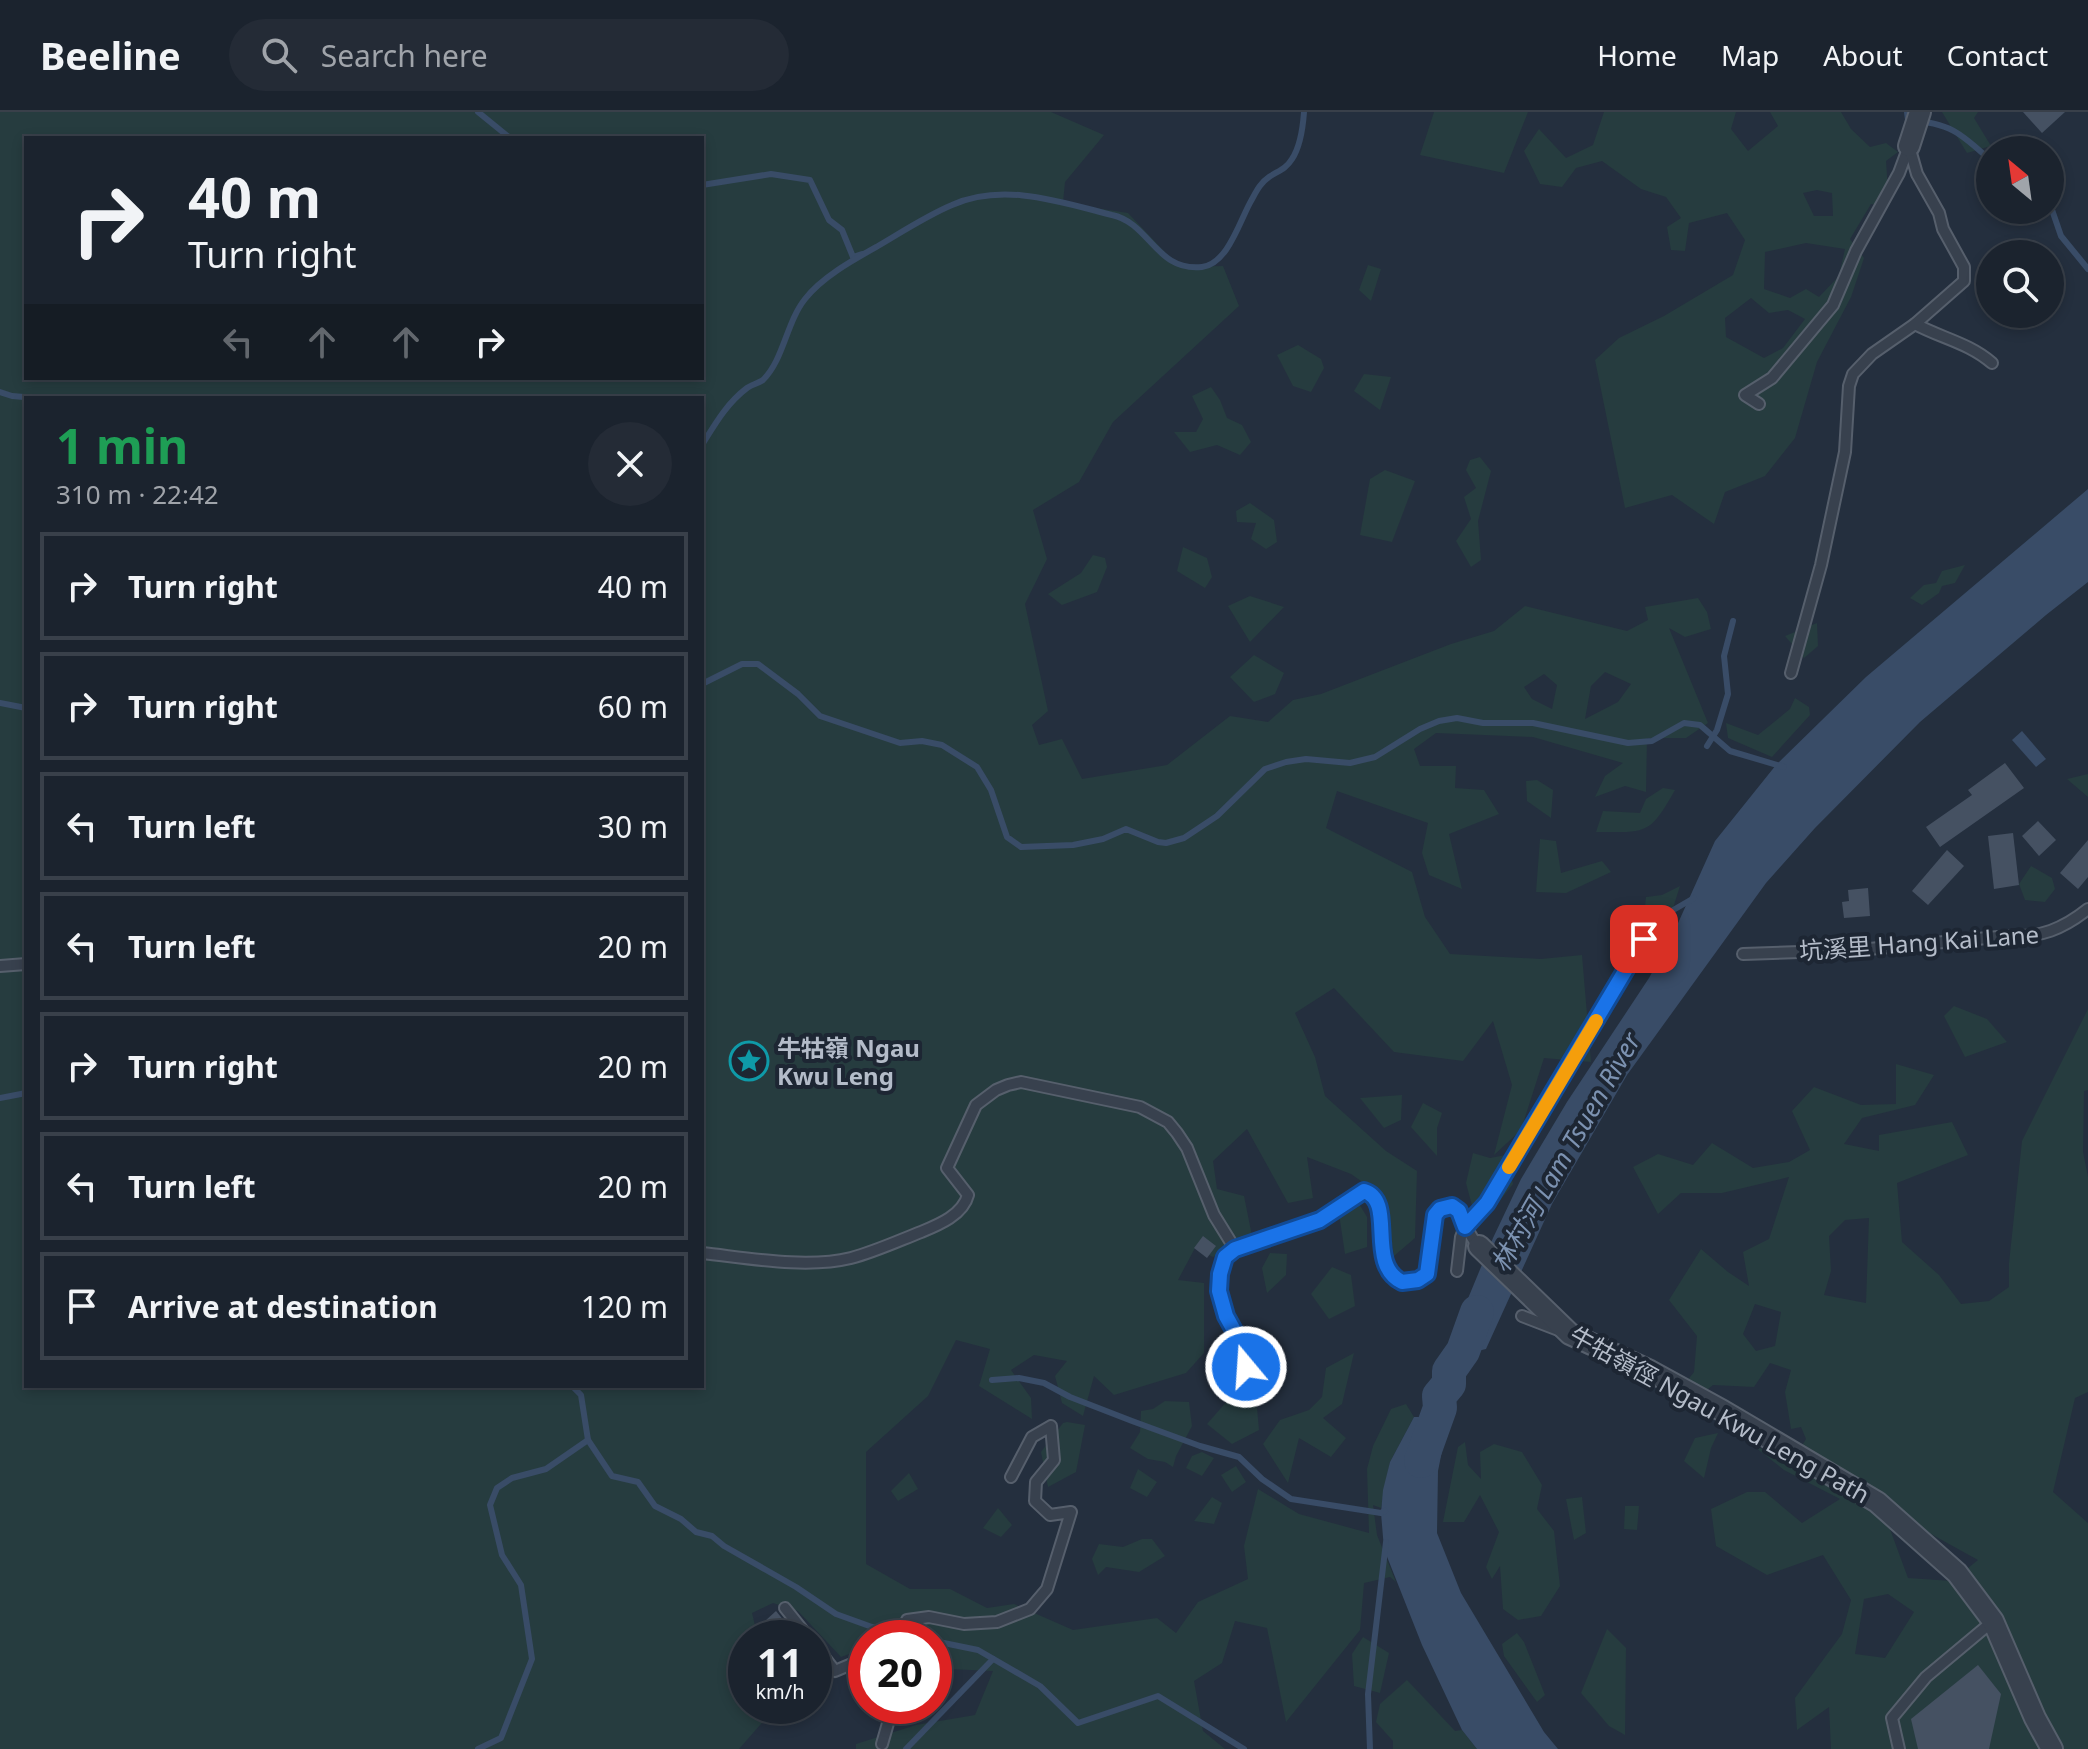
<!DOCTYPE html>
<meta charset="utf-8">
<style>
body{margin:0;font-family:"Noto Sans","Noto Sans TC",sans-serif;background:#242b36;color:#f1f3f6;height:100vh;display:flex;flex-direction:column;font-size:30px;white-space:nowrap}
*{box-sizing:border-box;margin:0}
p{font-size:26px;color:#a0a4aa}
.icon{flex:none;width:44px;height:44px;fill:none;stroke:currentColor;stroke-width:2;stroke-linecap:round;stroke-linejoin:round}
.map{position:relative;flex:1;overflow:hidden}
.panel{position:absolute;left:24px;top:284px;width:680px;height:992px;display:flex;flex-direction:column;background:#1b232e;border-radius:0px;box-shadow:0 4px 12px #0003,0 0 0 2px #39404a}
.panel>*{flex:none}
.top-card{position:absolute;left:24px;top:24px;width:680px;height:244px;border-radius:0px;box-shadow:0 4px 12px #0003,0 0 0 2px #39404a;background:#1b232e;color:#f1f3f6;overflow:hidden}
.needle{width:52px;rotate:331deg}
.fabs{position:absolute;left:1976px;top:24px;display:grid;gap:16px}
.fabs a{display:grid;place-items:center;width:88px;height:88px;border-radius:50%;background:#1b232e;box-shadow:0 4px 12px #0003,0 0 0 2px #39404a;font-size:40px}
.speed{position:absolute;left:728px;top:1508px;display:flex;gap:16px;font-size:40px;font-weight:700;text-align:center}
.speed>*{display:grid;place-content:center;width:104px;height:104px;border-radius:50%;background:#1b232e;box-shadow:0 4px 12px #0003,0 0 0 2px #39404a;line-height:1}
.speed small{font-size:20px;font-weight:400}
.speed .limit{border:12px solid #d22;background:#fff;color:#111}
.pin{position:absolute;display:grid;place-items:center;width:68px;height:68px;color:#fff;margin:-34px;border-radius:16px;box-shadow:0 4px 12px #0006}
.me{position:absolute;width:88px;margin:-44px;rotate:342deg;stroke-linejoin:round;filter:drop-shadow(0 0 6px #0008)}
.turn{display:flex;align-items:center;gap:28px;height:168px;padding:0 32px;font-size:36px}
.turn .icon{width:104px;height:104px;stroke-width:2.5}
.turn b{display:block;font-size:56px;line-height:68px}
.lanes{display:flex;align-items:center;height:76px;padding:0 32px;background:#0003;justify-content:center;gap:40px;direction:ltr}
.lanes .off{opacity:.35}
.round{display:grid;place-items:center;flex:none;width:84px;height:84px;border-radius:42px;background:#242b36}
.headline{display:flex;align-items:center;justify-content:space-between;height:136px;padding:0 32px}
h1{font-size:48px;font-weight:700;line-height:60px;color:#1e9e55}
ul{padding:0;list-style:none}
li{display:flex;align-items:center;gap:24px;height:108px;margin:0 16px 12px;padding:0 16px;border:4px solid #39404a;border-radius:0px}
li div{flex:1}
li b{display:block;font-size:30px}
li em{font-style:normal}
header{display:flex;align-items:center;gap:48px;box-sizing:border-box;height:112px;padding:0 40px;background:#1b232e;border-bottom:2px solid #39404a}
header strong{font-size:38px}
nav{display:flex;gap:44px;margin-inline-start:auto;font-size:28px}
.search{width:560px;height:72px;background:#242b36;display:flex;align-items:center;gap:20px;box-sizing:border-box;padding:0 28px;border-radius:44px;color:#a0a4aa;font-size:30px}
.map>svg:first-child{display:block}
</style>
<header>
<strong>Beeline</strong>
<div class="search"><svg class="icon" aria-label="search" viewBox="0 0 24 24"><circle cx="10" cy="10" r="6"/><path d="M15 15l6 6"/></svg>Search here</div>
<nav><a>Home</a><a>Map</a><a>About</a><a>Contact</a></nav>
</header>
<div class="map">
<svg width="2088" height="1637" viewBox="0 0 2088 1637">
<rect width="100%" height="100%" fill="#242f3e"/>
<g fill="#263c3f" fill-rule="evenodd">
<path d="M0,0H1051L1104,23L1065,70L1063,91L1128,101L1179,155L1223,154L1239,194L1113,310L1079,370L1033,398L1047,447L1025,492L1048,599L1032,613L1039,633L1062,627L1082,667L1167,653L1230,604L1268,610L1293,588L1321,582L1451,532L1494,519L1525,494L1627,519L1648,508L1645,495L1698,486L1707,500L1711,517L1685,525L1669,516L1708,611L1686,626H1647L1646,680L1625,674L1595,685L1605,664L1623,651L1533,625L1436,621L1414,637L1420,654H1456L1455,676L1484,678L1499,702L1449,722L1462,777L1429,763L1422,741L1428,711L1337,679L1326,716L1412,760L1425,805L1450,842L1541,847L1582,843L1591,950L1544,946L1521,1018L1494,1043L1512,973L1493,909L1463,949L1394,940L1334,876L1295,901L1315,945L1325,984L1386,1039L1417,1059L1415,1126L1394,1144L1384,1085L1351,1062L1307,1045L1313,1086L1288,1091L1247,1017L1213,1049L1217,1077L1244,1084L1252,1124L1213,1145L1195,1136L1178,1168L1204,1171V1241L1186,1261L1114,1283L1094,1264L1083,1304L1062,1291L1055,1264L1067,1249L1034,1243L1011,1258L1031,1286L1032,1307L979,1274L990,1237L956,1228L928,1284L866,1340V1452L910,1477H950L987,1496L1014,1492L1073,1518L1157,1506L1176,1521L1198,1490L1248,1467L1244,1434L1258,1377L1299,1402L1369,1421L1367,1357L1373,1334L1391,1297L1406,1292L1414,1305L1390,1350L1381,1396L1373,1393L1377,1423L1396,1470L1390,1465L1364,1471L1360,1518L1286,1610L1267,1516L1235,1509L1222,1551L1194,1569L1203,1619L1225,1637H856V1632L916,1613L975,1603L993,1559L949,1557L934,1564V1526H866V1536L841,1545L798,1499L773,1491L752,1501L758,1526H746V1594H768V1604L739,1637H0ZM26,26H702V266H26ZM26,286H702V1274H26ZM1605,560L1631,572L1618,590L1585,607L1591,574ZM1544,562L1557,573L1552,597L1532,587L1524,575Z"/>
<path d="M1434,0H1528L1504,61L1420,43Z"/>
<path d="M1604,0H1736L1731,17L1748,39L1778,14L1770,0H1841L1851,17L1870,35L1886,31L1898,40L1886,49L1889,94L1871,92L1850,127L1864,146L1851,185L1817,250L1795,326L1765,364L1725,380L1714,412L1672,383L1625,396L1595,248L1619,226L1664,204L1733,163L1745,128L1727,101L1689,111L1685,139L1671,138L1667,115L1681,106L1666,85L1641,77L1602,49L1576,56L1562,75L1540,72L1524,39L1539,17L1566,46L1593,33ZM1817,78L1832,81L1833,104H1814L1803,81ZM1806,131L1845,137L1839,164L1819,185L1806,177L1790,186L1764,177L1765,140ZM1751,186L1769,201L1788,198L1805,207L1783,236L1764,246L1726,225L1725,206Z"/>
<path d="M1942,0H1978L1974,6L1991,34L1967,41Z"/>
<path d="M1368,153L1381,157L1371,189L1359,178Z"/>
<path d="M1298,233L1321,247L1324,256L1311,280L1293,274L1277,243Z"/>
<path d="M1364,262L1391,265L1380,298L1354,279Z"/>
<path d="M1211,275L1220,288L1227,306L1242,313L1251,330L1240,343L1217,333L1190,340L1174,320H1196L1203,307L1192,284Z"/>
<path d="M1480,345L1491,359L1478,409L1481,448L1471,455L1456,429L1471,407L1464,385L1476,376L1466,358L1470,348Z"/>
<path d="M1385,358L1415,369L1392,430L1360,423L1370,367Z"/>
<path d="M1250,391L1274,408L1277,430L1266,437L1251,427L1256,411L1237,410L1236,399Z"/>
<path d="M1183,435L1207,446L1212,465L1205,476L1177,459Z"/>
<path d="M1093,443L1105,446L1107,455L1097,480L1062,493L1048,482L1081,461Z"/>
<path d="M1965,453L1955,471L1942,474L1939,481L1922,493L1910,486L1924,473L1936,471L1942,459Z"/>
<path d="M1250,484L1284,495L1250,530L1228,494Z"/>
<path d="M1817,511L1818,534L1804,546L1785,524Z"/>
<path d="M1254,543L1284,561L1275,582L1254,590L1230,565Z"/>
<path d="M1795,586L1809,595L1810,603L1772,645L1728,626L1726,611L1758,623L1790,597Z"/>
<path d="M2088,662V685L2067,667Z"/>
<path d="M1537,668L1553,678L1551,706L1527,689L1526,669Z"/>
<path d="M1663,676L1675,678C1649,724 1647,720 1596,720L1603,699L1640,701L1646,687Z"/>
<path d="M1540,727L1556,729L1561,761L1602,749L1611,760L1566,781L1536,780Z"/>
<path d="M2031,754L2052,766L2055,777L2045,790L2025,788L2019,772Z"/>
<path d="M1680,774L1666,818L1645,795L1646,785L1662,783Z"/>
<path d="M1954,894L1987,907L2007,930L1965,945L1944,904Z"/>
<path d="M2088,897V978L2084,979L2083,1040L2088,1065V1280L2075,1286L2053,1380L2088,1411V1637H2064L2054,1618L2027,1605L2041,1637H1831L1829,1595L1797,1618L1795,1586L1842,1522L1851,1488L1823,1443L1767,1463L1716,1434L1711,1397L1747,1380H1765L1802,1411L1840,1387L1784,1358L1751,1332L1792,1350L1806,1327L1801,1315L1791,1317L1785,1280L1791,1258L1770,1251L1754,1275L1713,1273L1693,1289L1676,1283L1694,1260L1697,1224L1669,1188L1701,1137L1728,1160L1749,1174L1743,1140L1769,1127L1789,1065L1722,1081H1681L1658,1102L1633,1055L1658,1042L1693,1053L1712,1031L1753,1056L1789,1050L1810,1038L1792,999L1814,975L1861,993L1896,992V952L1934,963L1915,993L1862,1006L1844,1032L1879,1039V1023L1952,1010L1968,1043L1897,1071L1902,1130L1939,1163L1961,1192L1989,1189L2009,1175V1151L2022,1029ZM1869,1106L1866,1191L1824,1183L1831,1159L1829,1124L1845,1108ZM1755,1192L1781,1200L1775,1234L1756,1239L1743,1222ZM1906,1402L1931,1422L1978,1448L1952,1469L1908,1466L1887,1409ZM1888,1482L1914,1500L1885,1546L1855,1542L1864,1487Z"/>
<path d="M1402,983L1401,1008L1384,1016L1360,986Z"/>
<path d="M1423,991L1442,1001L1437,1016V1044L1411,1015Z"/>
<path d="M1473,1041L1490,1046L1506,1043L1513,1072L1478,1116L1466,1071Z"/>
<path d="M1350,1077L1367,1105V1135L1345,1142L1339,1102Z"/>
<path d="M1270,1141L1287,1142L1286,1163L1267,1181L1262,1156Z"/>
<path d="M1332,1155L1351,1163L1355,1194L1329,1207L1311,1182Z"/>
<path d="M1354,1241L1342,1292L1323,1306L1346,1326L1331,1345L1299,1326L1288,1371L1263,1332L1280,1308L1309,1298L1322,1285L1326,1256Z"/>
<path d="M1239,1274L1257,1296L1259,1318L1232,1332L1207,1312L1228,1288V1278Z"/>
<path d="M1165,1289L1189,1290L1192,1314L1176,1344L1173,1355L1165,1350L1148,1347L1130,1336L1140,1320L1141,1299L1153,1297Z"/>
<path d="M1067,1310L1085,1313L1076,1360L1048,1375L1041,1340L1063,1311Z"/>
<path d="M1718,1321L1711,1336L1704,1366L1684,1349L1695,1326Z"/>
<path d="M1465,1330L1468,1353L1481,1367L1480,1340L1494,1332L1522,1340L1542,1373L1537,1397L1554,1419L1560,1474L1541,1504L1518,1508L1503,1497L1500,1454L1492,1467L1486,1455L1499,1420L1480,1383L1464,1410H1443L1458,1335Z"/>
<path d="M1202,1340L1214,1346L1202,1364L1186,1356L1192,1344Z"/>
<path d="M1236,1354L1246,1370L1232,1380L1221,1363Z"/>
<path d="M1138,1357L1157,1370L1147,1385L1130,1376Z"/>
<path d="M909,1361L918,1377L898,1389L891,1379Z"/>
<path d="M1212,1385L1222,1391L1214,1412L1194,1409Z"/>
<path d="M1582,1385L1586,1421L1574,1428L1566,1387Z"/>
<path d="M1625,1394H1639L1637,1418L1624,1417Z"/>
<path d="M998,1396L1012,1413L1001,1425L983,1416Z"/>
<path d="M1142,1427H1152L1165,1444L1139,1460L1106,1455L1098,1463L1092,1447L1099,1432L1123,1435Z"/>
<path d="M1607,1517L1626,1536L1625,1623L1609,1614L1581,1581Z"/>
<path d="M1517,1521L1524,1530L1545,1583L1537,1590L1504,1544L1502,1532Z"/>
<path d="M1363,1525L1389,1541L1380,1581L1354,1574L1352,1542Z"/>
<path d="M1407,1568L1455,1619L1462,1618L1477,1637H1393V1629L1376,1610L1380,1592Z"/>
</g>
<g fill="#394c67">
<path d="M2088,377V470L2046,503L1920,610L1815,716L1766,771L1627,963L1552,1092L1486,1237L1461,1243L1450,1230L1493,1126L1521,1067L1567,990L1649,866L1674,820L1715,729L1776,653L1866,565Z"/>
<path d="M2022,619L2046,647L2036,655L2012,628Z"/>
<path d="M1414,1305H1437L1445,1324L1438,1359L1437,1421L1461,1481L1544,1620L1558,1637H1477L1462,1618L1422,1533L1384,1437L1381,1401L1383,1378L1390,1350Z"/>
</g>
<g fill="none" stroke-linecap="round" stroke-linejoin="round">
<g stroke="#394c67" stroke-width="6">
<path d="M478,0L510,26"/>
<path d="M1907,0L1908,8C1949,11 1960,20 1990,48"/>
<path d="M702,73L771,62L810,68L829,108L842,118L853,145L862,142"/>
<path d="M2050,92L2061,124L2088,157"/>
<path d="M0,280L12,284L36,286"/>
<path d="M702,333C715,312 727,291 747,276C751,273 759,271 763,268C784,247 786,211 805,187C822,165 853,148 878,134C902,120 926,104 952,93C1003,70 1061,90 1112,103C1150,111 1156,160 1202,155C1228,152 1240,108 1251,89C1256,80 1260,71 1269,65C1278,59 1286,57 1292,47C1300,35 1303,14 1304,0"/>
<path d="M702,572L742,552H758L798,582L820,604L900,631L922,629L942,633L977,655L991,678L1007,725L1021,735L1073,733L1103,727L1126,717L1158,730L1166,731L1184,726L1217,704L1265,657L1286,650L1306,647L1350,651L1375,645L1420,617L1439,609L1457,606L1483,611H1533L1628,631L1652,629L1684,611L1700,613L1730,639L1784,655"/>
<path d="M0,591L26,596"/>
<path d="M1707,634L1717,618L1728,582L1724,544L1733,509"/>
<path d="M1656,808L1694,786"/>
<path d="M0,986L26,981"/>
<path d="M992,1268L1019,1266L1044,1271L1070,1285L1132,1309L1200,1334L1239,1345L1262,1367L1291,1387L1381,1401L1385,1399"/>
<path d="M572,1274L581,1283L588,1328L612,1364L638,1370L655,1394L681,1407L696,1420L712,1424L724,1434L796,1475L836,1502L872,1515L922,1526"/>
<path d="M934,1529L978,1538L1040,1574L1078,1611L1158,1584L1244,1637"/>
<path d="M478,1637L501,1626L532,1547L521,1473L502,1443L490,1393L497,1376L512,1366L546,1357L588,1328"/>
<path d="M906,1637L993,1547"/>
<path d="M1370,1637L1368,1582L1386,1430"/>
</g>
<path stroke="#394c67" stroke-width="34" d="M1421,1349L1440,1296L1439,1284L1449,1272V1259L1463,1239L1477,1200"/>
</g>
<g fill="#455162">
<path d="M2023,0H2065L2042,21Z"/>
<path d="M2005,651L2024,676L1940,735L1926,715L1972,683L1968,678Z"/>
<path d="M2038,709L2056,728L2039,744L2022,724Z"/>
<path d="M2013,721L2019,773L1994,777L1988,724Z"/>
<path d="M2088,728V765L2078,777L2060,761Z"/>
<path d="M1947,738L1964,754L1928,793L1912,779Z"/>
<path d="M1868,776L1870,804L1844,806L1842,790L1849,789L1848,778Z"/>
<path d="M1203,1124L1216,1134L1207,1146L1194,1136Z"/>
<path d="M776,1499L798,1526H779L765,1509Z"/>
<path d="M1978,1553L2001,1582L1989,1637H1918L1911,1607Z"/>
</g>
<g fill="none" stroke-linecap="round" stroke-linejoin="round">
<defs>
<g id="lane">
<path d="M1915,212C1941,226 1969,231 1992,251"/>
<path d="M1759,292L1745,283L1772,266L1833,193L1856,139L1899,61L1909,34"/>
<path d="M1791,561L1821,453L1845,340L1849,274L1853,262L1872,242L1915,212L1964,169V155L1943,117L1939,101L1917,62L1909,34"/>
<path d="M1743,842L1858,838L2009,824C2040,826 2063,817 2088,797"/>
<path d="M0,854L26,852"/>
<path d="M702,1141C748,1146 806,1157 851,1146C874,1140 898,1129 921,1120C938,1113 963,1103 968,1083L947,1056L976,993L996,978L1008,973L1021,970L1140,995L1168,1010L1177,1021L1187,1036L1214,1103L1235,1137"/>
<path d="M1457,1159L1461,1125L1465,1115L1494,1080L1644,827"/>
<path d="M1522,1204L1561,1219"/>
<path d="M1246,1255C1246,1220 1196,1175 1229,1141L1320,1108L1364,1079C1397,1090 1365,1151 1402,1170L1418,1168L1427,1162L1435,1103L1446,1094C1465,1095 1463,1120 1479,1134"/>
<path d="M785,1496L809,1526"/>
<path d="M899,1526L907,1508L929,1505L964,1512L997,1510L1030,1497L1047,1477L1071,1400L1050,1403L1035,1389L1036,1370L1054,1348L1051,1314L1032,1325L1011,1365"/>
<path d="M814,1532L835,1559L866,1546"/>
<path d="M882,1632L893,1594"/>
<path d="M1899,1637L1892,1606L1926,1565L1993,1509"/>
</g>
<g id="street">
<path d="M1909,34L1920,0"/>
<path d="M1479,1134L1570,1222L1650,1259L1723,1299L1877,1390L1957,1461L1993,1509L2035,1606L2052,1637"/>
</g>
</defs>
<use href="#lane" stroke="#565f6c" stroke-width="14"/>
<use href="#street" stroke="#565f6c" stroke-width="24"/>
<use href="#lane" stroke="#38414e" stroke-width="10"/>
<use href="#street" stroke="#38414e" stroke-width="20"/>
</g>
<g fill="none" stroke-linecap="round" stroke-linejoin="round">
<defs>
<path id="route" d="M1246,1255V1240L1226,1204L1219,1179L1220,1162L1225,1145L1235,1137L1320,1108L1364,1079C1397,1089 1365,1152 1402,1170L1418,1168L1427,1162L1435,1103L1440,1097L1452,1094L1459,1099L1465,1115L1487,1091L1644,827"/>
</defs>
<use href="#route" stroke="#114b97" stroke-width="20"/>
<use href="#route" stroke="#1a73e8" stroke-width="14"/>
<path stroke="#f59e0b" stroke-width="14" d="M1509,1055L1596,909"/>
</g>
<defs>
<symbol id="sight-ring" viewBox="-11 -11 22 22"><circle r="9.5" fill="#1d2633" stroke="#0f9aa8" stroke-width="1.5"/><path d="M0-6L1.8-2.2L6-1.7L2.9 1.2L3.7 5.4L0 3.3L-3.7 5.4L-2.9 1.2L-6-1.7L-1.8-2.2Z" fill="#0f9aa8"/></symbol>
</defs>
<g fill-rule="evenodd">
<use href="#sight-ring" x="727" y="927" width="44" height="44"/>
</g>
<g text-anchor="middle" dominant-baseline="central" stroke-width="8" stroke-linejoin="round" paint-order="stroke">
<g font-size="24" fill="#b4bcc9" stroke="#1d2633">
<text transform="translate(1919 830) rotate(-4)">坑溪里 Hang Kai Lane</text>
<text transform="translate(1720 1302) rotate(29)">牛牯嶺徑 Ngau Kwu Leng Path</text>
</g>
<g font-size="24" font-weight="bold" fill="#b4bcc9" stroke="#1d2633" text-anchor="start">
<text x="777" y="935">牛牯嶺 Ngau<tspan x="777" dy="28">Kwu Leng</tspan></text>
</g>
<g font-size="26" font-style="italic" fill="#7c92b1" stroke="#1d2633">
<text transform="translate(1565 1040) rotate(-60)">林村河 Lam Tsuen River</text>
</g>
</g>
</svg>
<div class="fabs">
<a><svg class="needle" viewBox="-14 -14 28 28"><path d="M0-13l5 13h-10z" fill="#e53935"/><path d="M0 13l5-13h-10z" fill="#a0a4aa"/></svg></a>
<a><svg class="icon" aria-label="search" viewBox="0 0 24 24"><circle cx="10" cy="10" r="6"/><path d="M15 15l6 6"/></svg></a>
</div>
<div class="speed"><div>11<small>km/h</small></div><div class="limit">20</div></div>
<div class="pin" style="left:1644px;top:827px;background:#d93025"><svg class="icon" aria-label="arrive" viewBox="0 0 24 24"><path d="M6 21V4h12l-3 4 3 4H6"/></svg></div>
<svg class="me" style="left:1246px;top:1255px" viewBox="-20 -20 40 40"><circle r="17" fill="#1a73e8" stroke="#fff" stroke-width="3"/><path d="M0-11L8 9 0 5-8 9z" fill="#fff"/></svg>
<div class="top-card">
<div class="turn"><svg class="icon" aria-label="right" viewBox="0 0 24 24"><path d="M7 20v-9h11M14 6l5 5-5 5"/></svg><div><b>40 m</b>Turn right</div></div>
<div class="lanes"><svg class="icon off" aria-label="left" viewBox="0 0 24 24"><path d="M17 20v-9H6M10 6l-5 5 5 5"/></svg><svg class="icon off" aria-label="ahead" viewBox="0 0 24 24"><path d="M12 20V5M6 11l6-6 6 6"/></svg><svg class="icon off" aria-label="ahead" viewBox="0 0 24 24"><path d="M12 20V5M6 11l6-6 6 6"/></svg><svg class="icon" aria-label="right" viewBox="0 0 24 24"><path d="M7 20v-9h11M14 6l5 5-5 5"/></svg></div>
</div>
<section class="panel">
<div class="headline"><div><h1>1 min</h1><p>310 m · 22:42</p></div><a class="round"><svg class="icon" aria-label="close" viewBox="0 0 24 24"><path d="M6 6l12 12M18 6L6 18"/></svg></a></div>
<ul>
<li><svg class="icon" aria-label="right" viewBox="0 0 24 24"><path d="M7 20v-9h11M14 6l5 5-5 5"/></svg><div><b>Turn right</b></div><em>40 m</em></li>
<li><svg class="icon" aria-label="right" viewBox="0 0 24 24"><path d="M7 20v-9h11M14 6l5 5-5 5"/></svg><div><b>Turn right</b></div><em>60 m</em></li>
<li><svg class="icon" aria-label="left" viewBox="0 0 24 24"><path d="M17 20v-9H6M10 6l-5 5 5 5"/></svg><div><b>Turn left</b></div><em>30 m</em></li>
<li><svg class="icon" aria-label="left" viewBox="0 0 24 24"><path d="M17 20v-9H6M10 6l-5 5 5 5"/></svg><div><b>Turn left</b></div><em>20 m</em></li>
<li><svg class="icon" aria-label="right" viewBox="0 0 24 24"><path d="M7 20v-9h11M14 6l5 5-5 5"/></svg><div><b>Turn right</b></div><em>20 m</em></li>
<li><svg class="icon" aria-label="left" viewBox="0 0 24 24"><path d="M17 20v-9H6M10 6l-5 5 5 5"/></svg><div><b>Turn left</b></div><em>20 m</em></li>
<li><svg class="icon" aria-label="arrive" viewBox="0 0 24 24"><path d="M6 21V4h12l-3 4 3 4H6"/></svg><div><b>Arrive at destination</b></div><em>120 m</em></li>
</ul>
</section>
</div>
